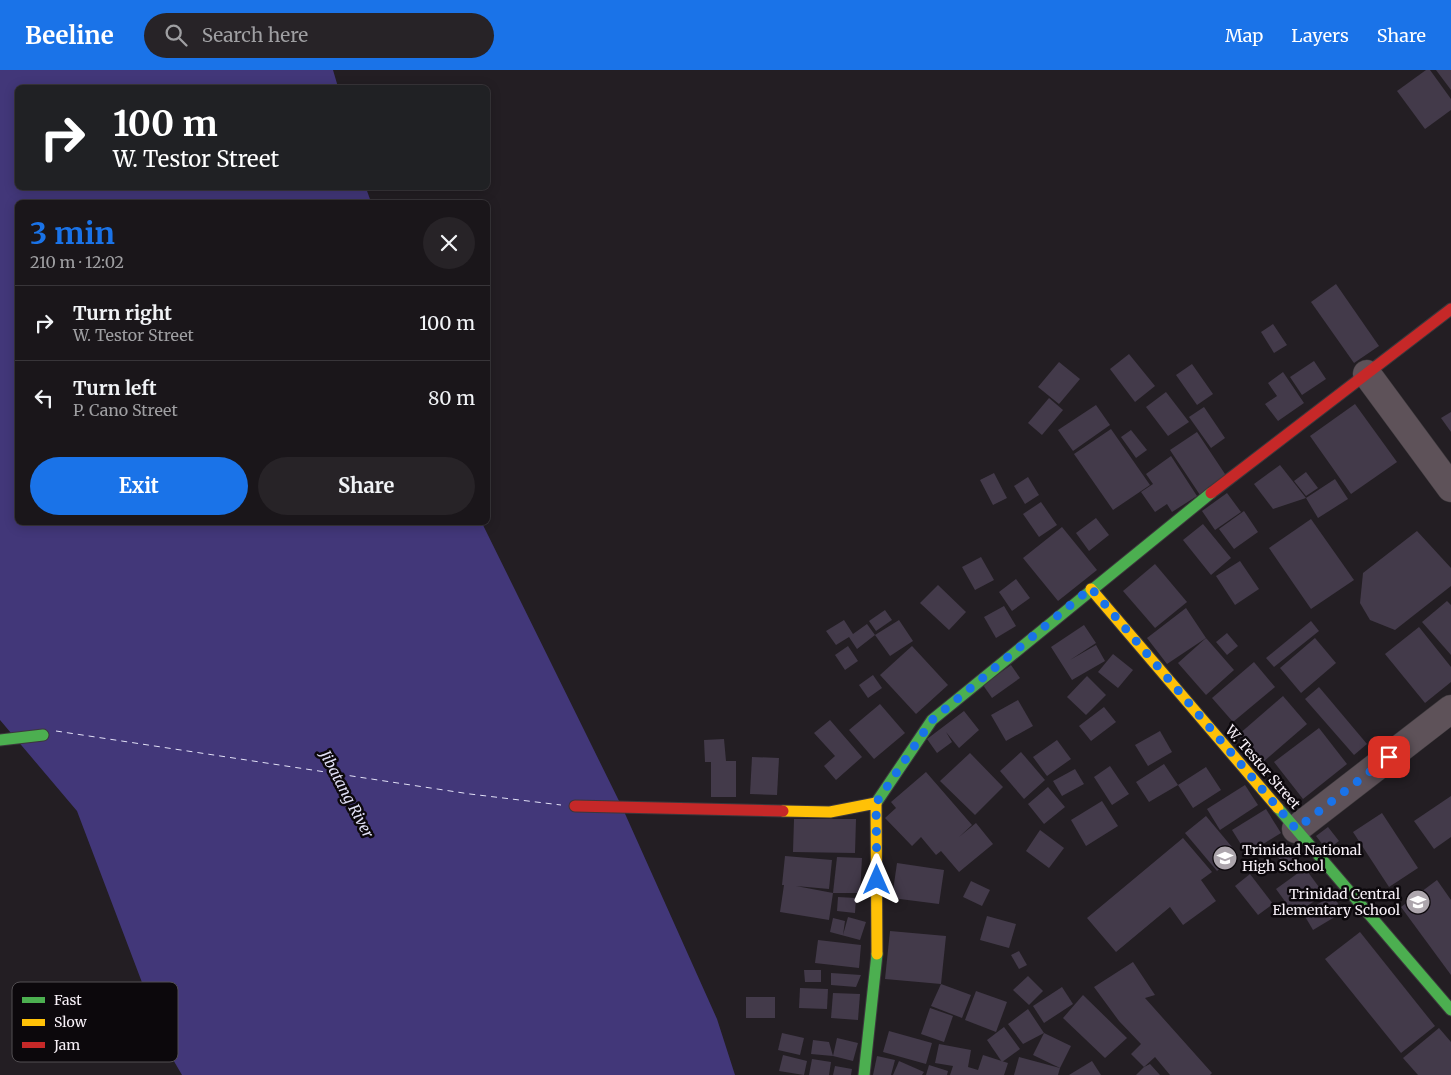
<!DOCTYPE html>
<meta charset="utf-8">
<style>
body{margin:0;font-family:Merriweather,serif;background:#272327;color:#f1f3f6;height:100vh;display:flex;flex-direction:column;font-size:19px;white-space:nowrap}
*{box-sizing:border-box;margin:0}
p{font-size:16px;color:#9f9fa2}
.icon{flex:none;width:28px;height:28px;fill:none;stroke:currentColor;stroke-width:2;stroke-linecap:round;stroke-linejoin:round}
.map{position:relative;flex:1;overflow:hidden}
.drawer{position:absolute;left:15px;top:130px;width:475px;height:325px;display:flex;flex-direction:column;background:#1a161a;border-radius:8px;box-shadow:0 2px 12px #0003,0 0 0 1px #383539}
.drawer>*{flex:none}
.guide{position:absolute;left:15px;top:15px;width:475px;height:105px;border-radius:8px;box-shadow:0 2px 12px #0003,0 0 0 1px #383539;background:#202124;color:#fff;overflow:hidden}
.pin{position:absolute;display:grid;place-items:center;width:42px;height:42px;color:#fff;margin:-21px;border-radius:10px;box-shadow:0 2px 8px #0006}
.me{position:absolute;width:55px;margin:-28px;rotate:0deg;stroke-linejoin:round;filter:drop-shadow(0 0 4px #0008)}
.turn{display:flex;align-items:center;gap:18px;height:105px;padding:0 15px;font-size:22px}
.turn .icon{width:65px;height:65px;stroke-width:2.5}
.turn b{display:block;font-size:35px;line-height:42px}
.round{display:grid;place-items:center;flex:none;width:52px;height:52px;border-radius:26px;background:#272327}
.overview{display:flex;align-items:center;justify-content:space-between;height:85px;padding:0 15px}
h1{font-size:30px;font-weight:700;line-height:38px;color:#1a73e8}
.primary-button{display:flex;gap:10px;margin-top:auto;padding:10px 15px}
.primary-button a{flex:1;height:58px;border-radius:30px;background:#1a73e8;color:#fff;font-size:20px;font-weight:700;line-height:58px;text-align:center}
.primary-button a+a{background:#272327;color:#f1f3f6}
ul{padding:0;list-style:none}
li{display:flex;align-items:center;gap:15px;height:75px;padding:0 15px;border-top:1px solid #383539}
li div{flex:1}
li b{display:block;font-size:19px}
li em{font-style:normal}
header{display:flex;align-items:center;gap:30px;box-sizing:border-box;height:70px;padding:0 25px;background:#1a73e8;color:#fff}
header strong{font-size:24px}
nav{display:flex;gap:28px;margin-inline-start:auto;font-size:18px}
.search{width:350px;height:45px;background:#272327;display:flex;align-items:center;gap:12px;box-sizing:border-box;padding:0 18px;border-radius:28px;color:#9f9fa2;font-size:19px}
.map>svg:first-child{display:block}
</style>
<header>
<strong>Beeline</strong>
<div class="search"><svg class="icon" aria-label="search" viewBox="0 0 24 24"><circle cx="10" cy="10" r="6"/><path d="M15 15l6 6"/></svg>Search here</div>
<nav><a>Map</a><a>Layers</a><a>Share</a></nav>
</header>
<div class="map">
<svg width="1451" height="1005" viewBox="0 0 1451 1005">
<rect width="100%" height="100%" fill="#231e23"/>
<path fill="#423779" d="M0,0H333L338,17L18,18V118H366L371,132H18V452L482,453L622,737L717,949L735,1005H182L168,981L77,741L0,650Z"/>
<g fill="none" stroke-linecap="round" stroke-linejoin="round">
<path stroke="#e2e1f7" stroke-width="1" stroke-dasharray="6 5" stroke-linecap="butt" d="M56,661L470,724L561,735"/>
</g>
<g fill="#433a4a">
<path d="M1426,0H1430L1451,29V40L1425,59L1397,21Z"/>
<path d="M1436,0H1451V20Z"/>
<path d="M1336,214L1379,276L1354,293L1311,232Z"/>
<path d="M1273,254L1287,275L1274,283L1261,262Z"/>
<path d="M1129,284L1155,316L1135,332L1110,299Z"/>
<path d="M1314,291L1326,309L1302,325L1290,307Z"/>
<path d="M1059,292L1080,309L1059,334L1038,317Z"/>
<path d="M1192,294L1213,324L1197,335L1176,305Z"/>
<path d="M1283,302L1304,333L1278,351L1265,334L1277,326L1268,313Z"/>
<path d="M1166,322L1189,352L1168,366L1146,337Z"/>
<path d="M1049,328L1063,340L1042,365L1028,353Z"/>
<path d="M1355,334L1397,392L1351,424L1310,366Z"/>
<path d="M1096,335L1110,355L1073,381L1058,360Z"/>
<path d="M1204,337L1225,368L1211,378L1189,347Z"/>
<path d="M1451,342V362L1441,348Z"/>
<path d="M1111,359L1150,415L1113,440L1074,384Z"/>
<path d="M1131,360L1147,380L1136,388L1121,367Z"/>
<path d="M1197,362L1227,407L1200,425L1170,380Z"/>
<path d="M1171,386L1197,426L1172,442L1167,434L1155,442L1141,422L1153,414L1146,404Z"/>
<path d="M1280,395L1306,428L1273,439L1254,414Z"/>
<path d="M1306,402L1318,418L1306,426L1294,411Z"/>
<path d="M994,403L1007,428L993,435L980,410Z"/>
<path d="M1028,407L1039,425L1025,434L1014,416Z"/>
<path d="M1335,409L1348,429L1318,448L1306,428Z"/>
<path d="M1227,423L1241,442L1215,460L1202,441Z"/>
<path d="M1041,432L1057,455L1039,467L1023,444Z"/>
<path d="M1244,441L1258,462L1234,479L1219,459Z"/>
<path d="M1096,448L1109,465L1089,481L1076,463Z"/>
<path d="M1311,449L1354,510L1311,539L1269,478Z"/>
<path d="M1203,454L1231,488L1211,505L1183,470Z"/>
<path d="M1062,457L1097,500L1058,531L1023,488Z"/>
<path d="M1417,461L1451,498V516L1395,560L1370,550L1360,533L1363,503Z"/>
<path d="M981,487L994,510L975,520L962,497Z"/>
<path d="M1240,491L1259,519L1235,535L1216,506Z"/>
<path d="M1155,494L1187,532L1155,558L1123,521Z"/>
<path d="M1016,509L1030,528L1012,541L999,522Z"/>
<path d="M938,515L966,542L949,560L920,533Z"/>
<path d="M1447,531L1451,535V585L1422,552Z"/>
<path d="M1004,536L1016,556L996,568L984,547Z"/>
<path d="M1186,538L1206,568L1167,594L1147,568Z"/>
<path d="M885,540L892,550L876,561L869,551Z"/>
<path d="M844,550L853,564L867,554L875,565L857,579L849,567L836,575L826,561Z"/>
<path d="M899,550L913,571L890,586L875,565Z"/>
<path d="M1311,551L1319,561L1274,597L1266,588Z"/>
<path d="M1084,555L1096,573L1070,590L1096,575L1105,591L1072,610L1051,577Z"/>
<path d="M1419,557L1451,597V612L1425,633L1385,584Z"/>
<path d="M1227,563L1238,576L1227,585L1216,572Z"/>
<path d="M1206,568L1234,600L1206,625L1178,593Z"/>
<path d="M1315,568L1336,593L1301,623L1280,598Z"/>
<path d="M848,576L858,591L845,600L835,585Z"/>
<path d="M912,576L948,615L916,644L880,605Z"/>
<path d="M1113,584L1133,600L1118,618L1098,602Z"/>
<path d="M1254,592L1275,617L1233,652L1212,628Z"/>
<path d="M1011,595L1020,608L992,628L983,615Z"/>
<path d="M873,605L882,618L868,628L859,615Z"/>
<path d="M1087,606L1106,625L1086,645L1067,627Z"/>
<path d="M1319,617L1367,674L1354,685L1305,629Z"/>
<path d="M1283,626L1307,654L1262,693L1238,665Z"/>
<path d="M1018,630L1033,656L1006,671L991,645Z"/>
<path d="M880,634L905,663L874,689L849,660Z"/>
<path d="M1104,637L1116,652L1091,671L1079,656Z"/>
<path d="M964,641L979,660L959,678L946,662L952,672L937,683L927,669Z"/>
<path d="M830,650L862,687L836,710L824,696L835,686L814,663Z"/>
<path d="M1319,658L1347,694L1303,729L1274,692Z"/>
<path d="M1160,661L1172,682L1148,696L1135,675Z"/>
<path d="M724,669L726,691H736V727H711V692H705L704,670Z"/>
<path d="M1057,670L1071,689L1047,706L1033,687Z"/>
<path d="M1021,682L1045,710L1024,729L1000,701Z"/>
<path d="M970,683L1003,717L975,745L940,711Z"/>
<path d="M752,687L779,688L777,725L750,724Z"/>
<path d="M1164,694L1178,715L1206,697L1221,720L1193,738L1178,715L1149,732L1136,712Z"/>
<path d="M1110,696L1129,724L1112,735L1094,707Z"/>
<path d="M1075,699L1084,714L1062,726L1053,711Z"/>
<path d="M926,702L972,755L959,767L976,753L993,774L959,802L941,781L936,785L921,767L912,776L885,748L896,738L891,732Z"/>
<path d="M1245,715L1258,735L1220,760L1207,739Z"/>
<path d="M1048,717L1065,737L1044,754L1028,734Z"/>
<path d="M1451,726V767L1434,779L1414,751Z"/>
<path d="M1102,731L1118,756L1086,776L1071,750Z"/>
<path d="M1266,739L1281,763L1247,784L1232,760Z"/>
<path d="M1382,743L1418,798L1389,817L1353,762Z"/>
<path d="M1206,746L1237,783L1217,801L1185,763Z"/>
<path d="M794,749H856L855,783L793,782Z"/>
<path d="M1328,757L1339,771L1327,780L1316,766Z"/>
<path d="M1040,760L1064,778L1049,798L1026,781Z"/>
<path d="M1183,768L1212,802L1201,810L1216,831L1183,855L1170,837L1116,882L1087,848Z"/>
<path d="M1286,773L1298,787L1286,797L1275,783Z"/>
<path d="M785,786L832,790L829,819L796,816L833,823L829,850L780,842L784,815H782Z"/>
<path d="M837,787L862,788L860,823H833Z"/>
<path d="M897,793L944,800L939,834L892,828Z"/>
<path d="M1305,798L1324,824L1295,845L1276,819Z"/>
<path d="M1250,804L1273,834L1258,845L1235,816Z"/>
<path d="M1437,810L1451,830V905L1401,837Z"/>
<path d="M971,811L990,820L982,836L963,827Z"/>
<path d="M1333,825L1343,842L1313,860L1303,843Z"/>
<path d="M838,827L856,828L855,843L837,841Z"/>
<path d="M987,846L1016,854L1009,878L980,870Z"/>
<path d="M848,847L866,852L860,870L830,862L833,848L845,851L843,865Z"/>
<path d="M890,861L946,866L941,914L885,909Z"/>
<path d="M1360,862L1435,956L1401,983L1325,889Z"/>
<path d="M818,870L861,875L859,898L815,893Z"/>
<path d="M1019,881L1027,895L1019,899L1011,885Z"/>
<path d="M1133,892L1155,925L1145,928L1212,1003L1210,1005H1170L1155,987L1144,997L1131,984L1141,974L1119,951L1094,917Z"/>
<path d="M804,900H821V912H805Z"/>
<path d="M831,903L861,905L856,917L831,915Z"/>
<path d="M1028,906L1043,921L1029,935L1013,920Z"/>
<path d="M941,914L971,925L962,948L931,936Z"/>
<path d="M1062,917L1073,934L1044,953L1033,936Z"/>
<path d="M800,918L828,919L827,939L799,938Z"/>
<path d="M976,921L1007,932L996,962L965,950Z"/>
<path d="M833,923L860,924L858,950L831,948Z"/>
<path d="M1083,925L1127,968L1105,988L1063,948Z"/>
<rect x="746" y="927" width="29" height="21"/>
<path d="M930,938L953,946L944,972L921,964Z"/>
<path d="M1028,939L1044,963L1023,974L1008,954Z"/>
<path d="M1004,957L1020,979L1002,992L987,970Z"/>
<path d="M1439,958L1451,972V1005H1418L1403,988Z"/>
<path d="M889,961L932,973L926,994L883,982Z"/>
<path d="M782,963L804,968L800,985L778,980Z"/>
<path d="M1044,963L1071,976L1060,998L1033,985Z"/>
<path d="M837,968L858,973L853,991L833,986L811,984L813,970L829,972L833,986Z"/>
<path d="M939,974L971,980L968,997L978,1000L983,985L1008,993L1004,1005H950L953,996L935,993Z"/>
<path d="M783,985L807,991L804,1005L779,1001Z"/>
<path d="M877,986L895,990L891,1005H873Z"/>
<path d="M1019,987L1060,998L1058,1005H1014Z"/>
<path d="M812,989L831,992L829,1005H809Z"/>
<path d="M899,991L924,1002L922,1005H893Z"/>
<path d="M1092,991L1101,1005H1069Z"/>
<path d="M1150,994L1160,1005H1136L1144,997Z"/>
<path d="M929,995L948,1001L947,1005H926Z"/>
<path d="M835,996L852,999L851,1005H833Z"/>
</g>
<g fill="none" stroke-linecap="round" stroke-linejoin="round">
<defs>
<g id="street">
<path d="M1367,304L1451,418"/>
<path d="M1296,759L1451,639"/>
</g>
<g id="fast">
<path d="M0,670L43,665"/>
<path d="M876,733L932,650L1211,423"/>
<path d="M1278,738L1451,940"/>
<path d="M864,1005L877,884"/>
</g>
<g id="slow">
<path d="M1091,519L1278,738"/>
<path d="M783,741L830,742L876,733L877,884"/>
</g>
<g id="jam">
<path d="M1211,423L1451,239"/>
<path d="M575,736L783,741"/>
</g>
</defs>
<use href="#street" stroke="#3c383c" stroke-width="29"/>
<use href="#fast" stroke="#3c383c" stroke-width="13"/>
<use href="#slow" stroke="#3c383c" stroke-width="13"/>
<use href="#jam" stroke="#3c383c" stroke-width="13"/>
<use href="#street" stroke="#5e5259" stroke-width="28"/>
<use href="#fast" stroke="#4caf50" stroke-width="11"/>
<use href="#slow" stroke="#ffc107" stroke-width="11"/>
<use href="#jam" stroke="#c62828" stroke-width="11"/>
</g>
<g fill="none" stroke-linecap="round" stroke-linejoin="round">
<path stroke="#1a73e8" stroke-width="9" stroke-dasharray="0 16.2" d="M877,810L876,733L932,650L1091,518L1296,759L1389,687"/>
</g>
<defs>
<symbol id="school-disc" viewBox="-11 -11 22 22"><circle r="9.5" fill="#ada6ad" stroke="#0c080c"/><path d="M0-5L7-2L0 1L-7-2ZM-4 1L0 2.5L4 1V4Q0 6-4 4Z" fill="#fff"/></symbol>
</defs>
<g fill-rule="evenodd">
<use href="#school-disc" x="1211" y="774" width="28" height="28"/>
<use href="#school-disc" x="1404" y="818" width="28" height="28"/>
</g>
<g text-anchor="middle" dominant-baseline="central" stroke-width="5" stroke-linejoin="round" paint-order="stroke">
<g font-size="14" fill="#f7f0f7" stroke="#0c080c">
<text transform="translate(1263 697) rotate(49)">W. Testor Street</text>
</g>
<g font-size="14" fill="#f7f0f7" stroke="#0c080c" text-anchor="start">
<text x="1242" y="780">Trinidad National<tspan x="1242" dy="16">High School</tspan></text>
<text x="1400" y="824" text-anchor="end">Trinidad Central<tspan x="1400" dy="16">Elementary School</tspan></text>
</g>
<g font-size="15" font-style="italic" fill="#e2e1f7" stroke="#0c080c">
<text transform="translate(347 724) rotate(62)">Jibatang River</text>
</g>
</g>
<rect x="12" y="912" width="166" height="80" rx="8" fill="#0c080c" stroke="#524e52" stroke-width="1"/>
<rect x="22" y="927" width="23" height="6" fill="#4caf50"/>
<rect x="22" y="949" width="23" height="7" fill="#ffc107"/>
<rect x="22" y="972" width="23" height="6" fill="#c62828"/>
<g font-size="14" fill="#f7f0f7">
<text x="54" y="935">Fast</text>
<text x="54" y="957">Slow</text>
<text x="54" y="980">Jam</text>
</g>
</svg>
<div class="pin" style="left:1389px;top:687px;background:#d93025"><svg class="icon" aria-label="arrive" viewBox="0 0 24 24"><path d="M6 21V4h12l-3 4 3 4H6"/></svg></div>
<svg class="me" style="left:877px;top:810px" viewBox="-20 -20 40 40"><path d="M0-17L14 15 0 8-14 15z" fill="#1a73e8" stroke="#fff" stroke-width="4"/></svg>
<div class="guide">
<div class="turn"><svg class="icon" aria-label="right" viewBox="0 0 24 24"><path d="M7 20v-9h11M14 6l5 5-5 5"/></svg><div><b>100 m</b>W. Testor Street</div></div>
</div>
<section class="drawer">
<div class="overview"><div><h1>3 min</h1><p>210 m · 12:02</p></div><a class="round"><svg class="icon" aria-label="close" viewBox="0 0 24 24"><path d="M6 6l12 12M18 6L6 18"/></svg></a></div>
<ul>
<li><svg class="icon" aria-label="right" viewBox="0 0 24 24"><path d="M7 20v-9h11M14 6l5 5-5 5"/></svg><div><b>Turn right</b><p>W. Testor Street</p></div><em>100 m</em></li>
<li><svg class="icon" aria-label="left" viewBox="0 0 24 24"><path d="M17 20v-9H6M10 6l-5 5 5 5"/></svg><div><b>Turn left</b><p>P. Cano Street</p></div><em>80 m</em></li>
</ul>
<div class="primary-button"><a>Exit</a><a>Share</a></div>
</section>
</div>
